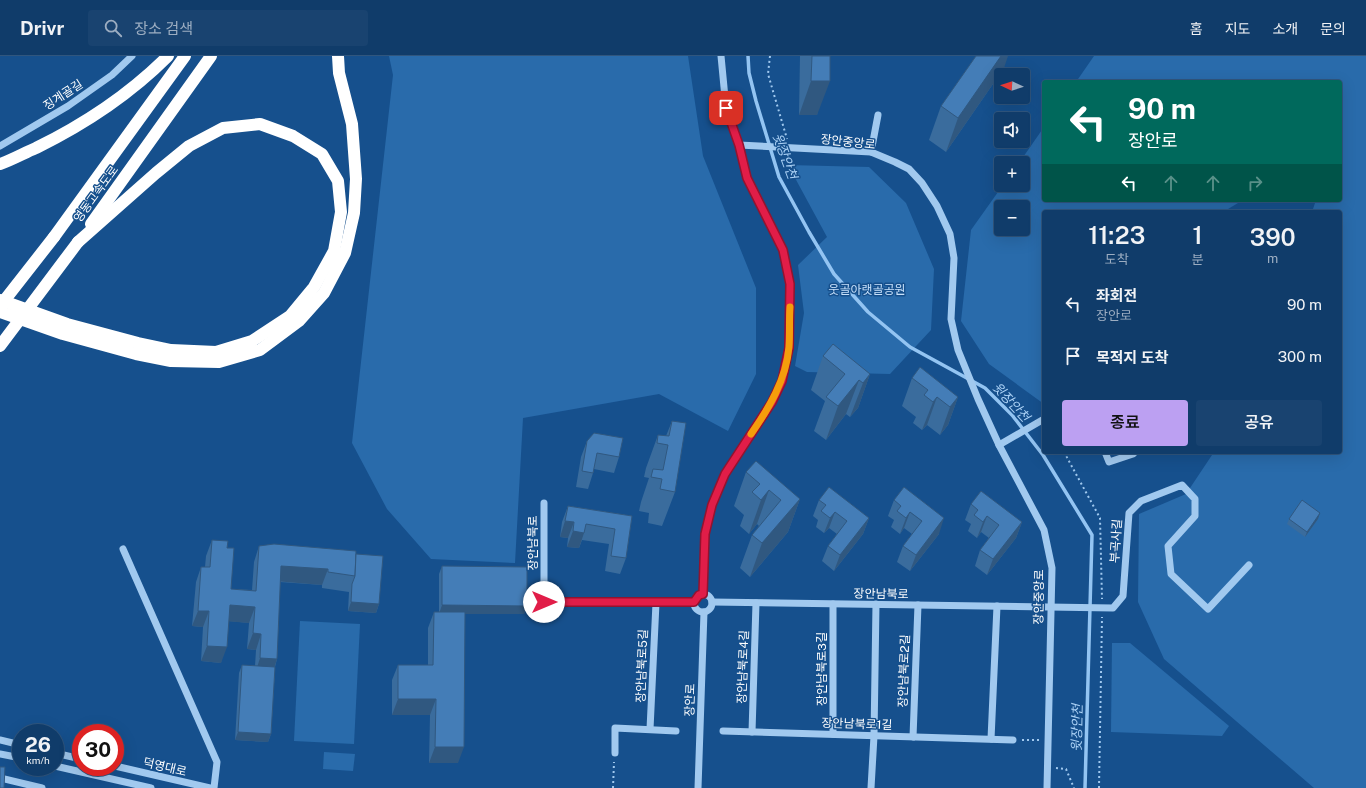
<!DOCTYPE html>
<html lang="ko">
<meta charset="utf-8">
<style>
body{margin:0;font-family:"Public Sans","Noto Sans KR",sans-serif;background:#194370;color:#f1f3f6;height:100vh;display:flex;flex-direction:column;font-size:15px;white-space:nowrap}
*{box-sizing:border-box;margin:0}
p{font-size:13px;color:#9cadc1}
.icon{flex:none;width:22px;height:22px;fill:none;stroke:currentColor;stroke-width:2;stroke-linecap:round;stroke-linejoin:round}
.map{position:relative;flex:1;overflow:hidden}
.side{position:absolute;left:1042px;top:154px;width:300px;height:244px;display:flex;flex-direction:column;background:#103c6a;border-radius:4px;box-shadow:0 4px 16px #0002,0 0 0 1px #30567e}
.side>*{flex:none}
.guide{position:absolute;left:1042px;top:24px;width:300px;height:122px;border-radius:4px;box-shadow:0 4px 16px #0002,0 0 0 1px #30567e;background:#00695c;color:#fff;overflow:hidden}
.needle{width:26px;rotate:274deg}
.controls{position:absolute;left:994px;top:12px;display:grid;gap:8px}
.controls a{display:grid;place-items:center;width:36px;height:36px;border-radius:4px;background:#103c6a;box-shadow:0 4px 16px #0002,0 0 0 1px #30567e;font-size:20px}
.speed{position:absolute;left:12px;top:668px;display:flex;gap:8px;font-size:20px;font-weight:700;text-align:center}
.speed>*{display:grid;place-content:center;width:52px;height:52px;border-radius:50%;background:#103c6a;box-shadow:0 4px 16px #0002,0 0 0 1px #30567e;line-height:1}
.speed small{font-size:10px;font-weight:400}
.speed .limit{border:6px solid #d22;background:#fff;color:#111}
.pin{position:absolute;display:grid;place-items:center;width:34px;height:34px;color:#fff;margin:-17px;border-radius:8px;box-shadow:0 2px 6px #0006}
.me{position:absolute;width:44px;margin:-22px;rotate:90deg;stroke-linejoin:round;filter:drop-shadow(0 0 3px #0008)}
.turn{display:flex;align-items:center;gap:14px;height:84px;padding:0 20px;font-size:18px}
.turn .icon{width:52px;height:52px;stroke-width:2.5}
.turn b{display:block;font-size:28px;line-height:34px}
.lanes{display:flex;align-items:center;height:38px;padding:0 20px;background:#0003;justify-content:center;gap:20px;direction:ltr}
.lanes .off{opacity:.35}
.eta{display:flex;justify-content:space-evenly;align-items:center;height:68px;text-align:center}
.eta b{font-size:24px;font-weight:600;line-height:28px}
.button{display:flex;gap:8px;margin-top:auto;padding:8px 20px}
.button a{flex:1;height:46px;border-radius:4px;background:#bca0f2;color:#111;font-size:16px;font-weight:600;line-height:46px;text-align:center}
.button a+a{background:#194370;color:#f1f3f6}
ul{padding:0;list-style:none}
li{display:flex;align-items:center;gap:12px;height:52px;padding:0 20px}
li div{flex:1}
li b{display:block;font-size:15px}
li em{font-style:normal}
header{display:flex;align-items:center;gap:24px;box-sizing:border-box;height:56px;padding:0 20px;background:#103c6a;border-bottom:1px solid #30567e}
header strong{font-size:19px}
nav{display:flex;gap:22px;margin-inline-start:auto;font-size:14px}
.search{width:280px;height:36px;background:#194370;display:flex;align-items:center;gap:10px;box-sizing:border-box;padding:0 14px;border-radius:4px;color:#9cadc1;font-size:15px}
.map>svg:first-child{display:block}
</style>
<header>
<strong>Drivr</strong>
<div class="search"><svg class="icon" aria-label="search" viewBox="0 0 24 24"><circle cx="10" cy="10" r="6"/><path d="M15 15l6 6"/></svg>장소 검색</div>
<nav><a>홈</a><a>지도</a><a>소개</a><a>문의</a></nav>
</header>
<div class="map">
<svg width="1366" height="732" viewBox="0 0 1366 732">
<rect width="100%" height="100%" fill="#16508d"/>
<g fill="#296bab" fill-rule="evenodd">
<path d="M389,0H688L703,100L756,232V318L728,375L659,338L523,362L515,507L431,503L387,453L352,387L393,19Z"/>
<path d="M1094,0H1366V732H1314L1164,603L1138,546L1139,458L1186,438L1214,396H1340V156H1312L1316,144H1340V26H1076Z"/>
<path d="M1044,71V144H1243L1223,156H1044V348L989,308L961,265L971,174L1003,129H1023V107H1019ZM1001,151H1023V173H1001Z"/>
<path d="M788,109L869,111L906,147L934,213L931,274L890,318L807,316L795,310L804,257L798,209L827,181Z"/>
<path d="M300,565L360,568L354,688L294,685Z"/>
<path d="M1112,587H1130L1229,670L1222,680L1111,676Z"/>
<path d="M324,696L355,698L353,715L323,713Z"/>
</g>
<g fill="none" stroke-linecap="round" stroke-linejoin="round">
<path stroke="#93c4f2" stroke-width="3.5" d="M748,0L749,17L756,45L779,121L809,176L834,218L868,256L910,291L985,332L1012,359L1043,399L1092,479L1085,732"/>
<g stroke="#a1c9ef" stroke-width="2" stroke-dasharray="2 3" stroke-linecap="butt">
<path d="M770,0L768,18L787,83"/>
<path d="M1064,396L1100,462L1102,543"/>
<path d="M1022,684H1040"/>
<path d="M1056,712L1066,713L1074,732"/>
<path d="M613,732L614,706"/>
<path d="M1099,732L1102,561"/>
</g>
<g stroke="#a1c9ef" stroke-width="7">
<path d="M739,89L871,96L895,106L909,113L922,127L937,150L950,178L954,202L951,263L958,294L978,343L999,389L1044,474L1052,512L1047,732"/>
<path d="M0,90L68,50L112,19L132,0"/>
<path d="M871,96L878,59"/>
<path d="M999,389L1044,363"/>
<path d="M1105,396L1109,406L1133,398L1135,396"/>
<path d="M544,447V546H694"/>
<path d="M123,493L217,706L214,732"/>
<path d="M703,538L705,478L712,449L725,418L772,345L782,325L789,292L790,228L783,193L747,122L739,89L726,52L721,0"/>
<circle cx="703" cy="547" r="9"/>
<path d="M712,546L1113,552L1123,540L1129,457L1141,445L1182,429L1195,443V460L1168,490L1171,518L1208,553L1249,509"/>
<path d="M650,673L656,547"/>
<path d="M723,675L1013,684"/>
<path d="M752,676L756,547"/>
<path d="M833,678V548"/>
<path d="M913,681L918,549"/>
<path d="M991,683L997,550"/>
<path d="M0,684L21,689"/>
<path d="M55,697L81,703"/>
<path d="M615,697V672L676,675"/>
<path d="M0,698L21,702"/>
<path d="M55,710L151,732"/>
<path d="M115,710L210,732"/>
<path d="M0,722L42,732"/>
<path d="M698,732L704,556"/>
<path d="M871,732L874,680L876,548"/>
</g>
<g stroke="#fff" stroke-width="12">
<path d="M0,108C12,104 24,97 36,92C85,68 130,38 168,0"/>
<path d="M91,168L211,0"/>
<path d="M54,181L185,0"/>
<path d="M0,244L67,268L138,287L171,294L216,296L252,285L290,260L314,231L334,195L341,156L338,125L322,98L293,80L260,68L223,72L189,90L156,117L78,186"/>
<path d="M0,256L63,278L136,298L171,305L219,306L260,294L299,265L324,237L345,197L354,157L356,123L352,68L339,17L338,0"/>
</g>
<g stroke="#fff" stroke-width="12">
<path d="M0,250L54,181"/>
<path d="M0,290L78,186"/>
</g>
</g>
<g fill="#3a6c9d">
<path d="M800,0H830L817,59H799Z"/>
<path d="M1004,12L946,96L929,84L941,50Z"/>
<path d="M823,300L870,318L858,352L850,361L846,358L826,384L814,375L825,345L811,334Z"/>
<path d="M912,322L958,341L948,369L940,379L927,369L922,374L913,367L916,361L902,350Z"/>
<path d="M672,365L675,436L662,470L648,467L649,457L639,455L641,446L649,422L644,421L646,412L658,379L666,380Z"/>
<path d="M587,385L619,401L614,417L594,413L593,417L588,433L576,431L581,401Z"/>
<path d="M746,416L800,443L788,476L750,521L740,512L752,479L759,470L757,468L749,478L740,470L744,459L734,450Z"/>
<path d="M819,444L869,462L863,478L834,515L822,505L828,490L837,478L829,472L824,477L816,471L818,464L813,460Z"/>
<path d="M894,444L939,478L910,515L897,506L903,490L912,478L904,472L900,478L891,471L894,464L888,460Z"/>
<path d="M971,448L1022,466L1016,482L987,519L975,510L980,494L989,482L981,476L977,482L968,475L971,468L965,464Z"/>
<path d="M568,450L632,460L626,502L620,518L605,515L609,488L582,484L579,492L567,491L568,482L560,481L562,466Z"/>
<path d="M1320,457L1318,463L1305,481L1287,468L1289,463Z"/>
<path d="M212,484L227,492L231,533L252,534L254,506L259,490L356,498L379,548L376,557L348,555L349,536L322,532V529L280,526L277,603L275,611L271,678L268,686L235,684L239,617L242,609L255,610L256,594L247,593L249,567L229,565L221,607L201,605L203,571L192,570L196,526L201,511H205L206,500Z"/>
<path d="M442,510L527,550L524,558H465L458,707H429L430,659H392V624L398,609H428V572L434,556H439V518Z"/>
</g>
<g fill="#305880">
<path d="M1001,0H1008L1004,12L946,96L958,62Z"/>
<path d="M811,25H830L817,59H799Z"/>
<path d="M870,318L858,352L850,361L863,327Z"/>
<path d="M859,324L846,358L826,384L838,350Z"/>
<path d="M937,341L927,369L922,374L933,346Z"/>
<path d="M958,341L948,369L940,379L950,351Z"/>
<path d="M769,434L757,468L749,478L761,444Z"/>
<path d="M800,443L788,476L750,521L762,487Z"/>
<path d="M835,456L829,472L824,477L830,462Z"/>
<path d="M910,456L904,472L900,478L906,462Z"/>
<path d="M1320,457L1318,463L1305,481L1307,476Z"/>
<path d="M987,460L981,476L977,482L983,466Z"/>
<path d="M869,462L863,478L834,515L840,499Z"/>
<path d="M944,462L939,478L910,515L916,499Z"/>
<path d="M565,465L574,466L568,482L560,481Z"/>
<path d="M1022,466L1016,482L987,519L993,503Z"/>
<path d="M573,475L584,477L579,492L567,491Z"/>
<path d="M281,510L328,513L322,529L275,525Z"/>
<path d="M351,546L379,548L376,557L348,555Z"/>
<path d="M230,549L255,551L249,567L224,565Z"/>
<path d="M442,549L527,550L524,558H439Z"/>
<path d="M198,555H209L203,571L192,570Z"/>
<path d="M253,577L261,578L256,594L247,593Z"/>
<path d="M207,590L227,591L221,607L201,605Z"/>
<path d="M260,602L277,603L272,619L255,618Z"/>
<path d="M398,643H436L430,659H392Z"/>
<path d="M238,676L271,678L268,686L235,684Z"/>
<path d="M435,691H464L458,707H429Z"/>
</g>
<g fill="#447db7" stroke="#305880">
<path d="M812,0H830V25H811Z"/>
<path d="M976,0H1001L958,62L941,50Z"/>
<path d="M833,288L870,318L863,327L859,324L838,350L826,341L845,318L823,300Z"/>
<path d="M920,311L958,341L950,351L937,341L933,346L924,339L928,334L912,322Z"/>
<path d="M672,365L686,367L675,436L660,433L662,423L651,421L653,413L663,414L668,389L657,387L658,379L669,380Z"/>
<path d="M594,377L623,382L619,401L597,397L593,417L582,415L587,385Z"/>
<path d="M756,405L800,443L762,487L752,479L781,444L769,434L761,444L752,436L760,428L746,416Z"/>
<path d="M829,431L869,462L840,499L828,490L847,465L835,456L830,462L821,455L826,449L819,444Z"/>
<path d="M904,431L944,462L916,499L903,490L922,465L910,456L906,462L897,455L901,450L894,444Z"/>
<path d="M981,435L1022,466L993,503L980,494L999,469L987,460L983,466L974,459L978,454L971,448Z"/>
<path d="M1302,444L1320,457L1307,476L1289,463Z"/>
<path d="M568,450L632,460L626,502L611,500L615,473L586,468L584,477L573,475L574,466L565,465Z"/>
<path d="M212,484L228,485L227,492H234L231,533L256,535L259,490L274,488L356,495L355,520L328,516V513L281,510L277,603L260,602L261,578L253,577L255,551L230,549L227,591L207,590L209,555H198L201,511H210Z"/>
<path d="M356,498L383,500L379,548L351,546L352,528L355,520Z"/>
<path d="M442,510L527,511V550L442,549Z"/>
<path d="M434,556H465L464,691H435L436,643H398V609H433Z"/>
<path d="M242,609L275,611L271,678L238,676Z"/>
<path d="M0,711H5L4,732H0Z"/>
</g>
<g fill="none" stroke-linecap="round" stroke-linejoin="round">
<defs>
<path id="route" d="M544,546H694L699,539L703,538L705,478L712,449L725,418L772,346L782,325L789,292L790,228L783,194L747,122L739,89L726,52"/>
</defs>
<use href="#route" stroke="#92132f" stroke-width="10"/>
<use href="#route" stroke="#e11d48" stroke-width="7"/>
<path stroke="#f59e0b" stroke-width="7" d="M751,378C769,352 786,324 789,291C790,278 789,264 790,251"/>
</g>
<g text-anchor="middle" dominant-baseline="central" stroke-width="3" stroke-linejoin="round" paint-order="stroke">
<g font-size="12" fill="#fff" stroke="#16508d">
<text transform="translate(63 39) rotate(-33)">징계골길</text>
<text transform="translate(848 86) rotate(6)">장안중앙로</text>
<text transform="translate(96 138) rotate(-54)">영동고속도로</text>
<text transform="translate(1116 485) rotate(-86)">부곡사길</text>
<text transform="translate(533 487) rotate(-90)">장안남북로</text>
<text transform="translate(881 538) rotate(1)">장안남북로</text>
<text transform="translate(1039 541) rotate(-89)">장안중앙로</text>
<text transform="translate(642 610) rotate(-88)">장안남북로5길</text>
<text transform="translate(743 611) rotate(-88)">장안남북로4길</text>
<text transform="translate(822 613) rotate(-90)">장안남북로3길</text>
<text transform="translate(904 615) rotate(-88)">장안남북로2길</text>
<text transform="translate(690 644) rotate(-88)">장안로</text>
<text transform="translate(857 668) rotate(2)">장안남북로1길</text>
<text transform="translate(165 711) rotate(13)">덕영대로</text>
</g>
<g font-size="12" fill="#c7e1fb" stroke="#16508d">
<text x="867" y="234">웃골아랫골공원</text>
</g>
<g font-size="13" font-style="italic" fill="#acd2f6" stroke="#16508d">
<text transform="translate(785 100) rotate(70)">윗장안천</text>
<text transform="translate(1011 346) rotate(47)">윗장안천</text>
<text transform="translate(1077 672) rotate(-89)">윗장안천</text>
</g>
</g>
</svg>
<div class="controls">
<a><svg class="needle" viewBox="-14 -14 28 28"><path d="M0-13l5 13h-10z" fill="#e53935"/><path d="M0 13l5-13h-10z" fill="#9cadc1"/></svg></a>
<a><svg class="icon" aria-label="sound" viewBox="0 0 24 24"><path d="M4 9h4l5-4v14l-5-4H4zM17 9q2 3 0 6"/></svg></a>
<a>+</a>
<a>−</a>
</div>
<div class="speed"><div>26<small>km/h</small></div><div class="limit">30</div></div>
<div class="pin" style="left:726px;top:52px;background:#d93025"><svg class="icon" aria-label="arrive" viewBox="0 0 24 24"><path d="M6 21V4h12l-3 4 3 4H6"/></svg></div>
<svg class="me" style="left:544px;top:546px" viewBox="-20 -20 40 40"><circle r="19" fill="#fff"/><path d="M0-13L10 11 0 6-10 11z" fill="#e11d48"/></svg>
<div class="guide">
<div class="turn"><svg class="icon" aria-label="left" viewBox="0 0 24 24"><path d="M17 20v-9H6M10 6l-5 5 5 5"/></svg><div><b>90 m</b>장안로</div></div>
<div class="lanes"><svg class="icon" aria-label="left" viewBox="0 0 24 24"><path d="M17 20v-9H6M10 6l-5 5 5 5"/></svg><svg class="icon off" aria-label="ahead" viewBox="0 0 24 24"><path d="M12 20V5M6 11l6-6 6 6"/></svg><svg class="icon off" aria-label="ahead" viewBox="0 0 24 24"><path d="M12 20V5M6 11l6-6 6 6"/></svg><svg class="icon off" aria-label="right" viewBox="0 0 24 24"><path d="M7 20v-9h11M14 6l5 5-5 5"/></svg></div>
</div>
<section class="side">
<div class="eta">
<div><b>11:23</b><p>도착</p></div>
<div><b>1</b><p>분</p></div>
<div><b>390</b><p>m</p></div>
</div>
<ul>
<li><svg class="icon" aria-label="left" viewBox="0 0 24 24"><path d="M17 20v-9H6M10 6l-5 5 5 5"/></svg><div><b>좌회전</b><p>장안로</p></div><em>90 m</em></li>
<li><svg class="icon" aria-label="arrive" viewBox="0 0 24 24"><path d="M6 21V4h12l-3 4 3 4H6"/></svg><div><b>목적지 도착</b></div><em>300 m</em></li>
</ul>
<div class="button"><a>종료</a><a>공유</a></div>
</section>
</div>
